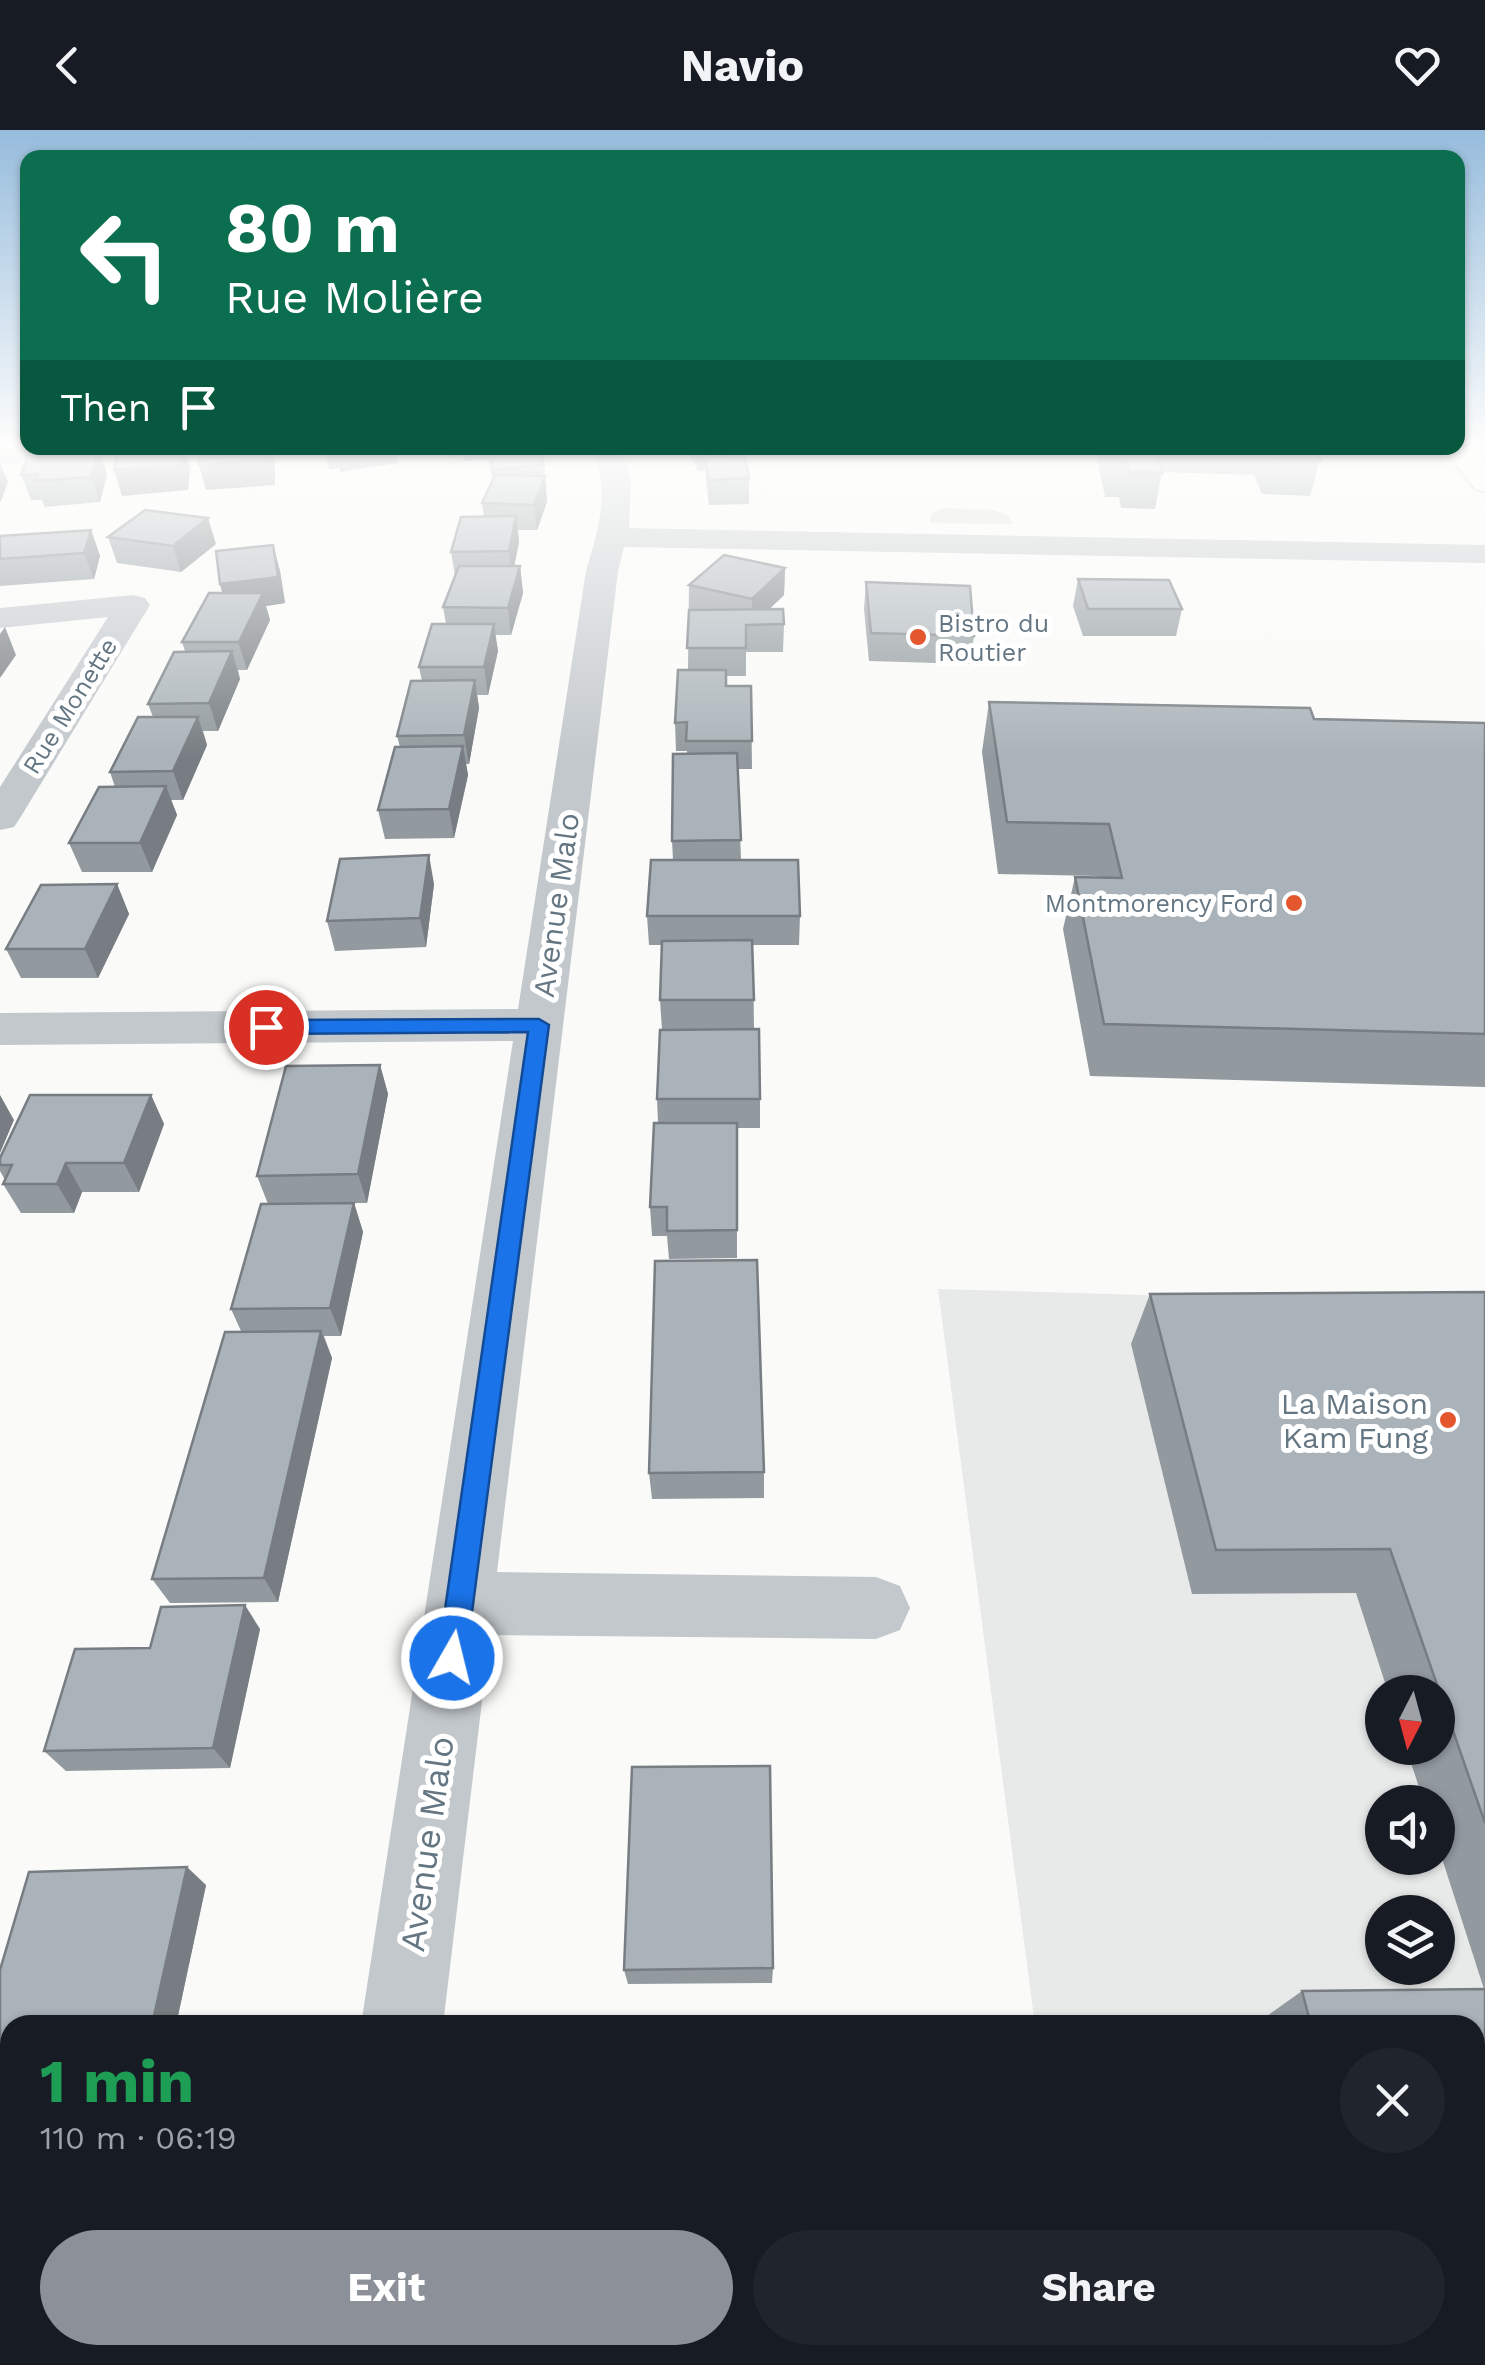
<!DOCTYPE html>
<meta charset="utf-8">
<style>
body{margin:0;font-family:"Work Sans",sans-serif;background:#20242c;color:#f1f3f6;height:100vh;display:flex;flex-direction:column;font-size:38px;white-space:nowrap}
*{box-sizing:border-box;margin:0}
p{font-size:32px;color:#9ea1a6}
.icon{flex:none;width:55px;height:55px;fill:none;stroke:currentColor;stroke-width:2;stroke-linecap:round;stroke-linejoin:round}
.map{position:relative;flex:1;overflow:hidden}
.details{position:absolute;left:0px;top:1885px;width:1485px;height:350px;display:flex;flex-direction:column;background:#171b24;border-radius:30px 30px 0 0;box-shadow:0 2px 8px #0004}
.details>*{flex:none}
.top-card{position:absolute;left:20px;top:20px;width:1445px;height:305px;border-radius:20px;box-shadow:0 2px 8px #0004;background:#0b6e4f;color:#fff;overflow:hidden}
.needle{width:65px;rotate:186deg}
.fabs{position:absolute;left:1365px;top:1545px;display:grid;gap:20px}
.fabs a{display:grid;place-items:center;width:90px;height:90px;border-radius:50%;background:#171b24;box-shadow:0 2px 8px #0004;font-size:50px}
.pin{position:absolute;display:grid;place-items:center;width:85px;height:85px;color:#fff;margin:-42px;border:5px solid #fff;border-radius:50%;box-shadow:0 2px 10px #0007}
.me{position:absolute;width:110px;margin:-55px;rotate:8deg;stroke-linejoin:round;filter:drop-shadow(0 0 8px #0008)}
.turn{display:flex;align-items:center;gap:35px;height:210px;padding:0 40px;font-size:45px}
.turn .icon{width:130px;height:130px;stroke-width:2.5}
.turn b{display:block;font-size:70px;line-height:85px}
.then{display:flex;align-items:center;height:95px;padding:0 40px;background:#0003;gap:20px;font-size:38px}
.round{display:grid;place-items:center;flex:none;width:105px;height:105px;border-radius:52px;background:#20242c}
.headline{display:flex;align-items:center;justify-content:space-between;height:170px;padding:0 40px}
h1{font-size:60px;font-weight:700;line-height:75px;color:#1e9e55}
.action{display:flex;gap:20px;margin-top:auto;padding:20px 40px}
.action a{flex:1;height:115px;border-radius:60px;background:#8c9099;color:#fff;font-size:40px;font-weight:700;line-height:115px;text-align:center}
.action a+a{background:#20242c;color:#f1f3f6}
header{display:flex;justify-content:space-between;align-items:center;height:130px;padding:0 40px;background:#171b24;font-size:45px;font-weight:700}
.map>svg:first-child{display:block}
</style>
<header><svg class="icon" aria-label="back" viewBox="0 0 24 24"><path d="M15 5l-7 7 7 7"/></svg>Navio<svg class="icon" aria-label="heart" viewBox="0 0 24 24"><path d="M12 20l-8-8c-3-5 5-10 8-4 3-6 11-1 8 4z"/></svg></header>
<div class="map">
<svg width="1485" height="2235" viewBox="0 0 1485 2235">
<rect width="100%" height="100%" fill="#fafaf8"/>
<path fill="#e8e9e9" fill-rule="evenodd" d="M938,1159L1485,1175V2235H1080L1078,2225H1475V1895H1035ZM1382,1562H1438V1618H1382ZM1382,1672H1438V1728H1382ZM1382,1782H1438V1838H1382Z"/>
<path fill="#dadfd7" d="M942,378L994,380L1009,386L1012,394L930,393L932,383Z"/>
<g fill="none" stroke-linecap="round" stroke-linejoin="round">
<defs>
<path id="primary" d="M1469,315L1485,334V362L1475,359L1443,318Z"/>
</defs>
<use href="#primary" stroke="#b5babe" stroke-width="3"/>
<g fill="#c3c8cc" fill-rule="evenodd">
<path d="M28,316V318H128L114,326L0,334V318Z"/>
<path d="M593,318H621L631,349L629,398L1485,415V433L624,417L618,441L497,1442L876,1447L900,1456L910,1478L900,1500L876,1509L490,1505L443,1895H361L513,911L0,915V883L518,879L586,441C599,398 610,361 593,318Z"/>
<path d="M133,465L145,468L150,475L20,688L14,697L0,700V657L108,487L0,498V478Z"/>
<path d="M295,2225H387L384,2235H292Z"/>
</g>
<use href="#primary" fill="#fff" fill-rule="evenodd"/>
</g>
<g fill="#929a9f">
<path d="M447,318H539L544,335L547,372L537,400H518L519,412L514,436H520L523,463L511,505H495L498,521L488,565H477L479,578L469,634H466L468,645L454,708L385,709L378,680L400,617L397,606L422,551L419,537L446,494L443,477L455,446L451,422L484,387L482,373L493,350L488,329L464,331L463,326L449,327Z"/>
<path d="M686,318H742V326L749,348V374L709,375L705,340L698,341Z"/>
<path d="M1099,318H1314L1320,330L1310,366L1262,364L1254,345L1162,342L1155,379L1121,378L1119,367H1105L1097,328Z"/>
<path d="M99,319L107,344L100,372L45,377L42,370H31L21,345Z"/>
<path d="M91,400L100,426L94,449L0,456V406Z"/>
<path d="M108,407L216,414L181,442L117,433Z"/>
<path d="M273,415L280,441L285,473L266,476L270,490L247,540H238L240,549L218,601H203L207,615L183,670H171L177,685L152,742H82L69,713L115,657L110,642L153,587L148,574L185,521L182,512L222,463L220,454Z"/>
<path d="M785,438L784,465L769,479L784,494L783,522H746V546H726V556H751L752,639H738L741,730L800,786L799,815H753L754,899L760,969V998H737V1128L669,1129L667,1106H652L650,1077L658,993L657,969L662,900L660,870L662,815H649L647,786L673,730L672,711L687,623V621H676L675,593L688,540L689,455Z"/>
<path d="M1078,449L1182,479L1176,506H1083L1073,476Z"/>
<path d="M866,452L974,506L970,534L869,531L864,479Z"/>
<path d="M989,572L1314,589L1485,593V957L1090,946L1063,799L1075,747L1097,748V746L998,744L982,622Z"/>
<path d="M117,754L129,784L98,848H21L6,819Z"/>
<path d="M434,754L426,817L335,821L327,791Z"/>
<path d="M380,935L388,964L367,1073H354L363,1102L341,1206H324L332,1228L278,1472L170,1473L152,1449L241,1201L231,1179L268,1074L257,1046Z"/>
<path d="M151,965L164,994L139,1062H82L74,1083H21L3,1054L5,1050L0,1041V1028Z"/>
<path d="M1485,1162V2235H1346L1344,2225H1475V1895H1269L1267,1886L1302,1861L1484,1859L1438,1716V1672H1424L1406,1618H1438V1562H1388L1356,1463L1192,1464L1131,1214L1150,1164Z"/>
<path d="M764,1342V1368L652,1369L649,1343Z"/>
<path d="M260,1499L230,1638L66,1641L44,1621L150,1518Z"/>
<path d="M206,1755L176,1895H10V1962L0,1963V1840Z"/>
<path d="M773,1838L772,1853L628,1854L624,1840Z"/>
</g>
<g fill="#777d82">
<path d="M184,318L190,338L188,360L122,366L114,340Z"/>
<path d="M269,318H272L275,331V355L206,360L199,335Z"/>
<path d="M325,318H395L398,333L340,342V338L329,339Z"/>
<path d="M448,318H462L463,326L449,327Z"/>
<path d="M463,318H487L488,329L464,331Z"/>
<path d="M698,318H742V336L705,327V340L698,341Z"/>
<path d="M99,319L107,344L100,372L91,347Z"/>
<path d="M0,332L8,352L1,371H0Z"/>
<path d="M545,346L547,372L537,400L534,375Z"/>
<path d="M516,386L519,412L512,447L509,421Z"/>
<path d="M208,388L216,414L181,442L173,416Z"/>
<path d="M91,400L100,426L94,449L84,423Z"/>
<path d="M273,415L280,441L285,473L266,476L270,490L247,540L220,454Z"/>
<path d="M520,436L523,463L511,505L508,478Z"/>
<path d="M785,438L784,465L752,496V469Z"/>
<path d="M494,494L498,521L488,565L484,537Z"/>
<path d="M5,497L16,525L0,548V504Z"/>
<path d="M232,521L240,549L218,601L209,573Z"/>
<path d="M475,550L479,578L469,634L464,605Z"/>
<path d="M198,587L207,615L183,670L173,641Z"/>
<path d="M463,616L468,645L454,708L449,679Z"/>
<path d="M166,656L177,685L152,742L140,713Z"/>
<path d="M429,725L434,754L426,817L420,788Z"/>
<path d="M117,754L129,784L98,848L85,819Z"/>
<path d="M380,935L388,964L367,1073L358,1044Z"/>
<path d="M0,965L14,990L0,1023Z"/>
<path d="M151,965L164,994L139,1062L124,1033Z"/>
<path d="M66,1033L82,1062L74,1083L57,1054Z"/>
<path d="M354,1073L363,1102L341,1206L330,1178Z"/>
<path d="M321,1201L332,1228L278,1472L264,1448Z"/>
<path d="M245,1475L260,1499L230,1638L213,1618Z"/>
<path d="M187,1737L206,1755L176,1895H152Z"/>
<path d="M0,2067L10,2074V2089L0,2081Z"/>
<path d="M22,2225H52L46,2235H15Z"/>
</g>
<g fill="#aab3b9" stroke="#777d82" stroke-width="2.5">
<path d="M135,318H182L181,335L114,340L118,319Z"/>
<path d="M201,318H269V330L199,335Z"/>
<path d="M488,318H539L544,335L493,339Z"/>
<path d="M1109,318H1155L1163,343L1129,342L1126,331H1112Z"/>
<path d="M1267,318H1314L1320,330L1272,329Z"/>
<path d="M99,319L91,347L35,351L38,344L21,345L29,324Z"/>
<path d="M745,326L749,348L709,350L705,327Z"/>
<path d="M495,345L545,346L534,375L482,373Z"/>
<path d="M145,380L208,388L173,416L108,407Z"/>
<path d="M516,386L509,421L451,422L461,387Z"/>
<path d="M91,400L84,423L0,429V406Z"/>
<path d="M273,415L278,447L220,454L216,421Z"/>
<path d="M724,425L785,438L752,469L689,455Z"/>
<path d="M459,436H520L508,478L443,477Z"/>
<path d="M1078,449L1169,450L1182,479H1088Z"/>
<path d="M866,452L970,456L974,506L871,503Z"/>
<path d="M209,463H263L239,512H182Z"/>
<path d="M783,479L784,494L746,495V518H687L689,480Z"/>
<path d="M432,494H494L484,537H419Z"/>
<path d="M232,521L209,573L148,574L174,522Z"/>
<path d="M678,540H726V556H751L752,611H686L687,592L675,593Z"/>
<path d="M475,550L464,605L397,606L411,551Z"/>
<path d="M989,572L1310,578L1314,589L1485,593V904L1104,894L1075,747L1122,748L1109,694L1007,692Z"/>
<path d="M138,587H198L173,641L110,642Z"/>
<path d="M463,616L449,679L378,680L395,617Z"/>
<path d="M737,623L741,710L672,711L673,624Z"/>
<path d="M166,656L140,713H69L99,657Z"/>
<path d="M429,725L420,788L327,791L340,729Z"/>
<path d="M651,730H798L800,786H647Z"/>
<path d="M117,754L85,819H6L41,755Z"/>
<path d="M752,810L754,870H660L662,811Z"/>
<path d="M759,899L760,969H657L660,900Z"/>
<path d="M380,935L358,1044L257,1046L286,936Z"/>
<path d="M30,965H151L124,1033H66L57,1054H3L12,1035H0V1028Z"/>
<path d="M654,993H737V1100L667,1101V1077H650Z"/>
<path d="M354,1073L330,1178L231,1179L261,1074Z"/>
<path d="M757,1130L764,1342L649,1343L655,1131Z"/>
<path d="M1485,1162V1693L1390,1419L1216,1420L1150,1164Z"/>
<path d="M321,1201L264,1448L152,1449L225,1202Z"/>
<path d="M245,1475L213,1618L44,1621L75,1519L150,1518L161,1477Z"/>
<path d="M770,1636L773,1838L624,1840L632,1637Z"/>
<path d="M187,1737L152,1895H10V1950H0V1840L29,1742Z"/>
<path d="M1485,1859V2235H1394L1391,2225H1475V1895H1311L1302,1861Z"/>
<path d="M0,2081L10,2089V2225H22L15,2235H0Z"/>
<path d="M627,2225H786V2235H685V2233L627,2232Z"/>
</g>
<linearGradient id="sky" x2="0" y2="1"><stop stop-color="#96bcdc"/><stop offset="0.5" stop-color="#fdfdfc"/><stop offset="1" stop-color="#fdfdfc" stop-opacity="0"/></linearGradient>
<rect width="1485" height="628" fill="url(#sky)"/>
<path fill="#1a73e8" stroke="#114b97" stroke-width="2.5" d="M539,889L549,895L466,1528L462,1538L452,1542L442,1538L438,1528L528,902L266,904L256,897L266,890Z"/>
<g fill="#e4572e" stroke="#fff" stroke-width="4">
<circle cx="918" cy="507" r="10"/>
<circle cx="1294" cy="773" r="10"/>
<circle cx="1448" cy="1290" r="10"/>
</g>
<g text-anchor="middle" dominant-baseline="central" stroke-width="10" stroke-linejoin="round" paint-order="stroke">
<g font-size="25" fill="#657683" stroke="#fff" text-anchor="start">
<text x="938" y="493">Bistro du<tspan x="938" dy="29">Routier</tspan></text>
<text x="1274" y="773" text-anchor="end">Montmorency Ford</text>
</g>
<g font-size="25" fill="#657683" stroke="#fff">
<text transform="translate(70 576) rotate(-58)">Rue Monette</text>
</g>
<g font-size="30" fill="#657683" stroke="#fff">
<text transform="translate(556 775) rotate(-82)">Avenue Malo</text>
</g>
<g font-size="30" fill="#657683" stroke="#fff" text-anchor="end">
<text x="1428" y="1273">La Maison<tspan x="1428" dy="34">Kam Fung</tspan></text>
</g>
<g font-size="35" fill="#657683" stroke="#fff">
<text transform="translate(427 1714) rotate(-82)">Avenue Malo</text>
</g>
</g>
</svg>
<div class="fabs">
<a><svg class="needle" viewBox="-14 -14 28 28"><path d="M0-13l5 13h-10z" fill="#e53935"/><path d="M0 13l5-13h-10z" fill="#9ea1a6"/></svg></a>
<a><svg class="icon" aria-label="sound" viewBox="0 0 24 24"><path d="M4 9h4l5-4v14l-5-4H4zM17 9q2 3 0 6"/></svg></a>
<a><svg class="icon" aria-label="layers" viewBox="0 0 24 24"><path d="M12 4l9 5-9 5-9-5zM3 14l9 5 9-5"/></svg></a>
</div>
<div class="pin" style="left:266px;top:897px;background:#d93025"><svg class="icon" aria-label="arrive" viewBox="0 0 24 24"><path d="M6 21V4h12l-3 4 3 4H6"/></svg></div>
<svg class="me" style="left:452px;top:1528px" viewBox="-20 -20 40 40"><circle r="17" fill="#1a73e8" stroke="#fff" stroke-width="3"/><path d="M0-11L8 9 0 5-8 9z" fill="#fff"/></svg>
<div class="top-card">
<div class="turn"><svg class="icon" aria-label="left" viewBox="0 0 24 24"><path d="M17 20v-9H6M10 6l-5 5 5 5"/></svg><div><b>80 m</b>Rue Molière</div></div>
<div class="then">Then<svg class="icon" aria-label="arrive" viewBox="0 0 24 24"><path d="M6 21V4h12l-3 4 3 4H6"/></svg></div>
</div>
<section class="details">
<div class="headline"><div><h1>1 min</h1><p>110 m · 06:19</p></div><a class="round"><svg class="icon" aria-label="close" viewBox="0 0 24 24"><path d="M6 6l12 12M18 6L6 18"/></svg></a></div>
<div class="action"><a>Exit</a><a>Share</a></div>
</section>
</div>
